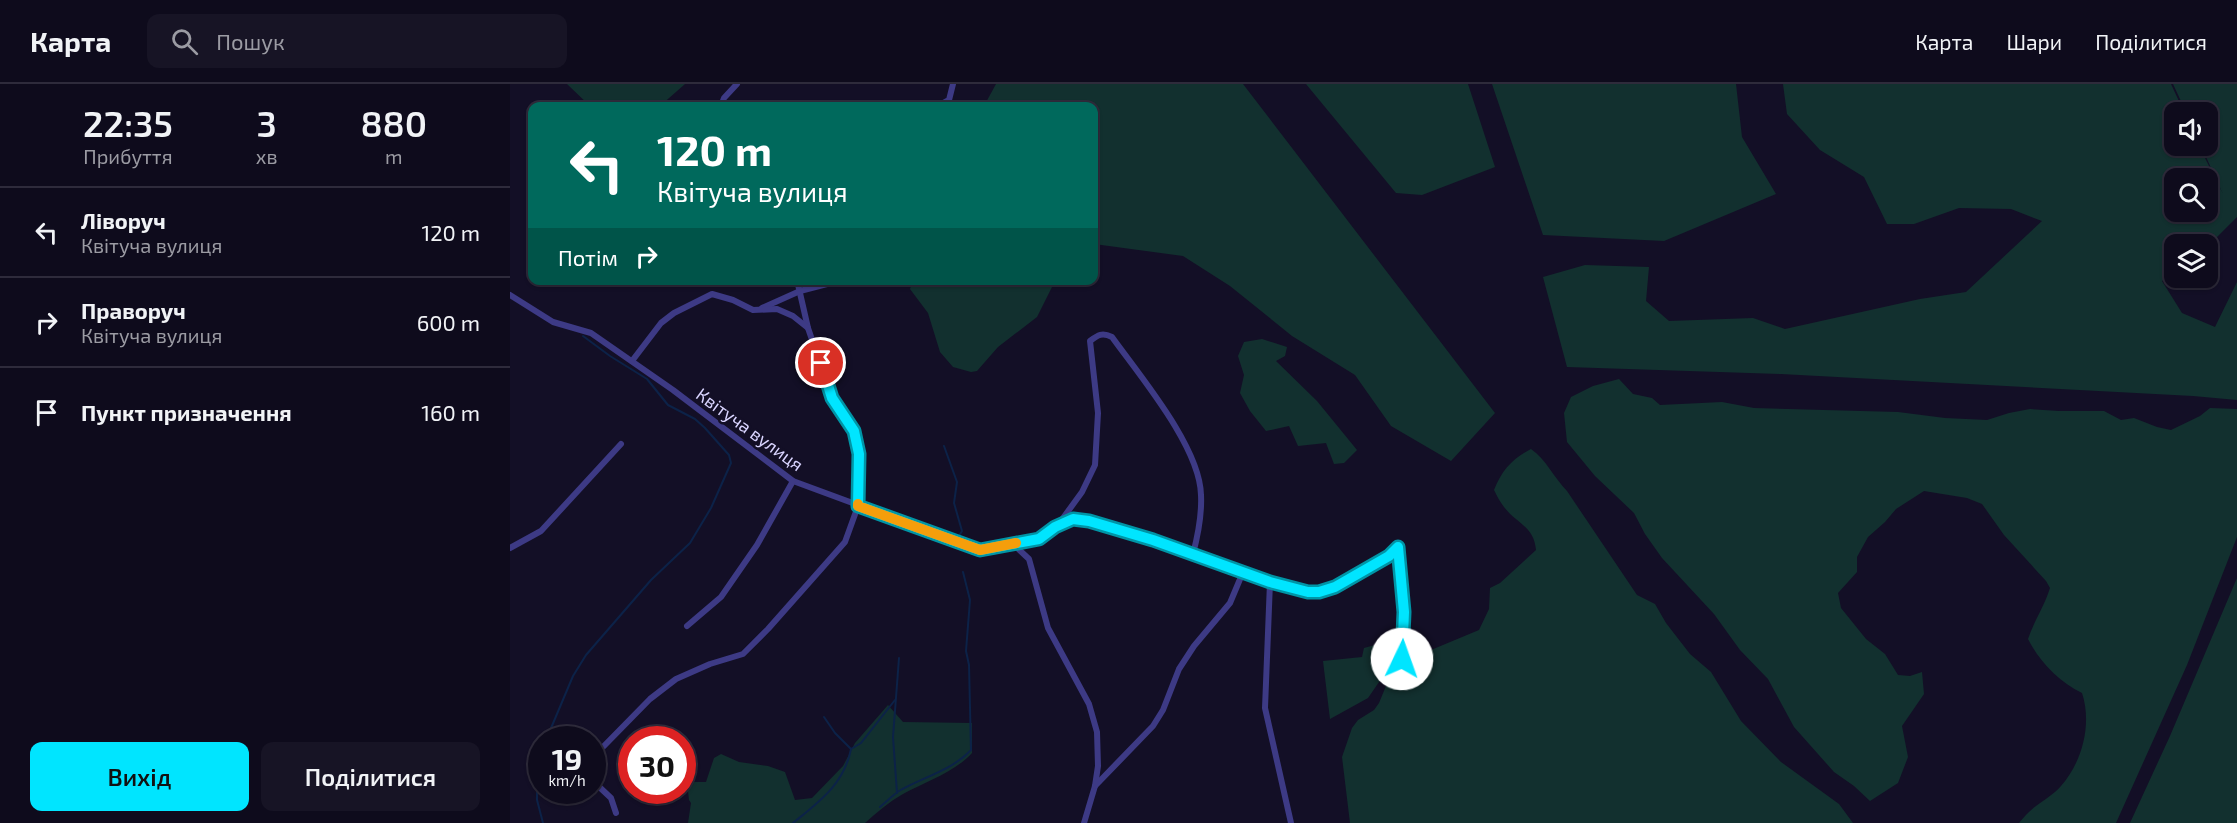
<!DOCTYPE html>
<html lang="uk">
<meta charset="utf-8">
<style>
body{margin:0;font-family:"Exo 2",sans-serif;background:#171425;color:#f1f3f6;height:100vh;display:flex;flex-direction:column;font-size:22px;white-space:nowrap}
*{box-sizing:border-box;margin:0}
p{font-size:20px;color:#9b9ba3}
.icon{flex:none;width:33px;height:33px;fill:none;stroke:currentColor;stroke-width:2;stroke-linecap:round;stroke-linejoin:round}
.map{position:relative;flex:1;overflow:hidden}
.panel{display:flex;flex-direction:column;background:#0e0b1c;width:510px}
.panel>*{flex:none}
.guide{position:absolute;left:18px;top:18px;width:570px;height:183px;border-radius:12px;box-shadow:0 2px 4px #0004,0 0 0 2px #2e2b3b;background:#00695c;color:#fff;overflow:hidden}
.controls{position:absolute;left:1654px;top:18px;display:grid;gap:12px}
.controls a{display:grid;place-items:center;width:54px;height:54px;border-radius:12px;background:#0e0b1c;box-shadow:0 2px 4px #0004,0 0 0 2px #2e2b3b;font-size:30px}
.speed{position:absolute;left:18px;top:642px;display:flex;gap:12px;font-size:30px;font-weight:700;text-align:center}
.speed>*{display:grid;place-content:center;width:78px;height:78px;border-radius:50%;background:#0e0b1c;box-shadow:0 2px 4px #0004,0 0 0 2px #2e2b3b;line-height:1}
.speed small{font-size:15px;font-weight:400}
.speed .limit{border:9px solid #d22;background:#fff;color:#111}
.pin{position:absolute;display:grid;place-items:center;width:51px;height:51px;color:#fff;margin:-26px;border:3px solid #fff;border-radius:50%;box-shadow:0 2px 6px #0007}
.me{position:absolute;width:66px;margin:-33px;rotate:3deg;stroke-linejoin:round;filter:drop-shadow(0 0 4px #0008)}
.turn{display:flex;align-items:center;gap:21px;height:126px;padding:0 30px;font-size:27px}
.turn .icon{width:78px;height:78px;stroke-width:2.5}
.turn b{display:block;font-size:42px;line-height:51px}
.then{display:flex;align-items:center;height:57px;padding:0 30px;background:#0003;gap:12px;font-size:22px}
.eta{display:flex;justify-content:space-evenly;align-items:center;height:102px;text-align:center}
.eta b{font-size:36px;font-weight:600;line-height:42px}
.primary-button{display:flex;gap:12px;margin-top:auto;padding:12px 30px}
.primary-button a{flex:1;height:69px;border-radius:12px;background:#00e5ff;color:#111;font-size:24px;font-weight:600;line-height:69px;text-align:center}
.primary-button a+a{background:#171425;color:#f1f3f6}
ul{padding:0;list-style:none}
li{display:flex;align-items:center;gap:18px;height:90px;padding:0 30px;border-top:2px solid #2e2b3b}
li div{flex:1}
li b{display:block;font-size:22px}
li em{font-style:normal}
header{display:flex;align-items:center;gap:36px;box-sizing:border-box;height:84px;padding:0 30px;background:#0e0b1c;border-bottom:2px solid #2e2b3b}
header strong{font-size:28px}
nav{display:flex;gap:33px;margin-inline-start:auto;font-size:21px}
.search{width:420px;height:54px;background:#171425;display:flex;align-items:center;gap:15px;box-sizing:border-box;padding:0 21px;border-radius:12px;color:#9b9ba3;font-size:22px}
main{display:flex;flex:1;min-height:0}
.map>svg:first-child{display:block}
</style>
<header>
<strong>Карта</strong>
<div class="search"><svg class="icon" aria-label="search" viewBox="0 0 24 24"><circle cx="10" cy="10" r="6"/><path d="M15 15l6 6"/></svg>Пошук</div>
<nav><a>Карта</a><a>Шари</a><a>Поділитися</a></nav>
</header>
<main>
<section class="panel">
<div class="eta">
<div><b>22:35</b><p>Прибуття</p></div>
<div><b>3</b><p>хв</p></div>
<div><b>880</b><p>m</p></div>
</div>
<ul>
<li><svg class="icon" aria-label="left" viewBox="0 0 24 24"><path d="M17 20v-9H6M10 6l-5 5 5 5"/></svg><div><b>Ліворуч</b><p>Квітуча вулиця</p></div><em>120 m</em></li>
<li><svg class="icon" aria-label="right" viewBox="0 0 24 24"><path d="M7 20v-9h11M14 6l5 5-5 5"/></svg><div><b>Праворуч</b><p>Квітуча вулиця</p></div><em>600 m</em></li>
<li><svg class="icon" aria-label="arrive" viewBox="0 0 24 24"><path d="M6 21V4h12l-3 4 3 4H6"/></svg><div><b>Пункт призначення</b></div><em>160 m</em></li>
</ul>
<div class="primary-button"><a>Вихід</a><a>Поділитися</a></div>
</section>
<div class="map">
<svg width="1727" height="739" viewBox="0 0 1727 739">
<rect width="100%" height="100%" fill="#130f26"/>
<g fill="#12302f" fill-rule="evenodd">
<path d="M57,0H175L150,22H80Z"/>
<path d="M486,0H733L985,329L941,377L881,342L845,291L782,252L720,202L673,172L584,160V22H474Z"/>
<path d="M796,0H958L985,83L912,111L886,109Z"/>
<path d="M982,0H1226L1232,53L1266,110L1154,157L1033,151Z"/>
<path d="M1273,0H1661L1674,28H1665V62H1689L1713,110L1691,62H1698V28H1676L1663,0H1727V133L1698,162V160H1665V188L1652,197L1672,229L1705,243L1727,198V316L1683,312L1271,290L1057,283L1033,193L1075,181L1139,183L1136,217L1159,237L1243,234L1275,245L1410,215L1456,208L1532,137L1501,125L1449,124L1404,140H1377L1354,93L1310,66L1277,30ZM1665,94H1698V128H1665Z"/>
<path d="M403,197V196L545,197L527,233L488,263L467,287L461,288L443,283L430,268L418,229L400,205Z"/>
<path d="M752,255L777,263L775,272L766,277L807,317L847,366L834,379L824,380L816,359L788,362L779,342L756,347L740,327L730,309L734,291L728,272L734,258Z"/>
<path d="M1109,295L1123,310L1142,314L1150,321L1212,318L1244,324L1388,328L1435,334L1477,336L1499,329L1520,325L1549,327H1594L1611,336L1624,334L1647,343L1661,346L1690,332L1700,324L1727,325V453L1677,581L1606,739H1509C1514,733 1519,727 1526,722C1534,716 1544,710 1551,702C1573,677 1582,639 1572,609C1549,598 1529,577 1518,555C1524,537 1534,523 1540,504L1536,497L1494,451L1472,420L1457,414L1414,407L1386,425L1375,438L1358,453L1347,473V488L1328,509L1331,524L1356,555L1375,570L1388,591L1400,592L1412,588L1414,610L1392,642L1398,673L1388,699L1360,717L1344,702L1324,688L1284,643L1258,595L1230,566L1204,530L1152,474L1135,450L1124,429L1085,392L1057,358L1054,329L1061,313L1083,302Z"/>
<path d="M1021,365C1036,375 1044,394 1057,407L1127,511L1145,520L1156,539L1180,570L1201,588L1231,637L1271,678L1329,720L1343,739H840L832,673L842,644L848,636L864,626L869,619L876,602L904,576L921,566L969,546L979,525L980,504L990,499L1026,466C1024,442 1007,440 994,423C990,418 987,412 984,406C992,386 1002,375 1021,365Z"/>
<path d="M1727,494V739H1620L1660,652Z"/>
<path d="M879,557L886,564L878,585L858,614L820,635L813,577L852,573L854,564Z"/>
<path d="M378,621L393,638L462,639V669C445,688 415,698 393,710C379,718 367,728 355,739H178L181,719L179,716L177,698H196L204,674L211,670L229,678L258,682L275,688L285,716L302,714L333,682L345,659Z"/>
</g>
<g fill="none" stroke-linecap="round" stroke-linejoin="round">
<g stroke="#0c2248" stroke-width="2">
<path d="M434,362L447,398L444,419L452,447L449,452"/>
<path d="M36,656L63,592L76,571L141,496L180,459L201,424L221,379L219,371L195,344L185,335L158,321L137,295L100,272L73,252"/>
<path d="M341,665L351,659L385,616"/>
<path d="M32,668L27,695V716L33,739"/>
<path d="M387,709L383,653L389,574"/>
<path d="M370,723C376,718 382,712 389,707C413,693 441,687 461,666L459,581L456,567L460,516L453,488"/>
<path d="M283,739C310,717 334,700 341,665L325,649L314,633"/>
</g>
<g stroke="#3d3a85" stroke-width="6">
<path d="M211,22L214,14L227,0"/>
<path d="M428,22L439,16L443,0"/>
<path d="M287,196L298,244"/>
<path d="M0,211L43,238L81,249L163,306L283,397L470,466L529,455L545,443L563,435L579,437L643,456L760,498L799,508H809L825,503L879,472L888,463"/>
<path d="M252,224L290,207L317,200L320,196"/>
<path d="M548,441L572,408L585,381L588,329L580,257C588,251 592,248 602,253C630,292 690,363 691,411C692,431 688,451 683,470"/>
<path d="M503,460L519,475L538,544L579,620L587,648L588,682L585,702L574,739"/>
<path d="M0,464L31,447L111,360"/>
<path d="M760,498L755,624L781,739"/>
<path d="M177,542L211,513L247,461L283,397"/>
<path d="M880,595L892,575L893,564L894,528L888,463"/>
<path d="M585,702L643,642L653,626L669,585L684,562L720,519L733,488"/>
<path d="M106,729L101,714L84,698L83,692L92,664L140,615L166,595L200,580L233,570L258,545L335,458L348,422L349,370L343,347L322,314L298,244L283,232L267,225L243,226L223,216L202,210L164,229L151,239L122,277"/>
</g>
</g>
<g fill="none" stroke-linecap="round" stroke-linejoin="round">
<defs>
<path id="route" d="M311,279L322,314L344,347L349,370L348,422L470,466L529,455L545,443L563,435L579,437L643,456L760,498L798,508H809L825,503L879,472L888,463L894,528L892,575"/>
</defs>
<use href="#route" stroke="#0095a6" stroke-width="15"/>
<use href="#route" stroke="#00e5ff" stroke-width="10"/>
<path stroke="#f59e0b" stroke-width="10" d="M348,420V422L470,466L506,459"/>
</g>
<g text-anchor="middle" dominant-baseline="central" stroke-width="5" stroke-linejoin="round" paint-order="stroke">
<g font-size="18" fill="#d9d4ff" stroke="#130f26">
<text transform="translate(240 345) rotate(36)">Квітуча вулиця</text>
</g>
</g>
</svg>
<div class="controls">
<a><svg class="icon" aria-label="sound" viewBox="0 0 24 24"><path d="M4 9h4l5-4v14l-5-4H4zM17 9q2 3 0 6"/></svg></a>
<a><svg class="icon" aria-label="search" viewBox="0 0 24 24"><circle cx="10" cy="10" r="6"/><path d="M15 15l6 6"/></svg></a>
<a><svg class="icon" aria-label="layers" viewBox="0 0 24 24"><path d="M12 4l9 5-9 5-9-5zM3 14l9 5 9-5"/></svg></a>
</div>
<div class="speed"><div>19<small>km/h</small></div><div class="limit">30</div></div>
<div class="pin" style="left:311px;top:279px;background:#d93025"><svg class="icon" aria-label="arrive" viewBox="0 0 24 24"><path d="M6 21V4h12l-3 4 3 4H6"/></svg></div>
<svg class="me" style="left:892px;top:575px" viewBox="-20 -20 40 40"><circle r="19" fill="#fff"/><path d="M0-13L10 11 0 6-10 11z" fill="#00e5ff"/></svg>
<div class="guide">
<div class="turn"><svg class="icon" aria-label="left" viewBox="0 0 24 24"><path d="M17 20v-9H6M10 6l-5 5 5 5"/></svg><div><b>120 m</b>Квітуча вулиця</div></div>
<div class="then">Потім<svg class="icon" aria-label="right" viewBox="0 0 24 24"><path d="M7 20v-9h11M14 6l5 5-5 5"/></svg></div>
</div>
</div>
</main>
